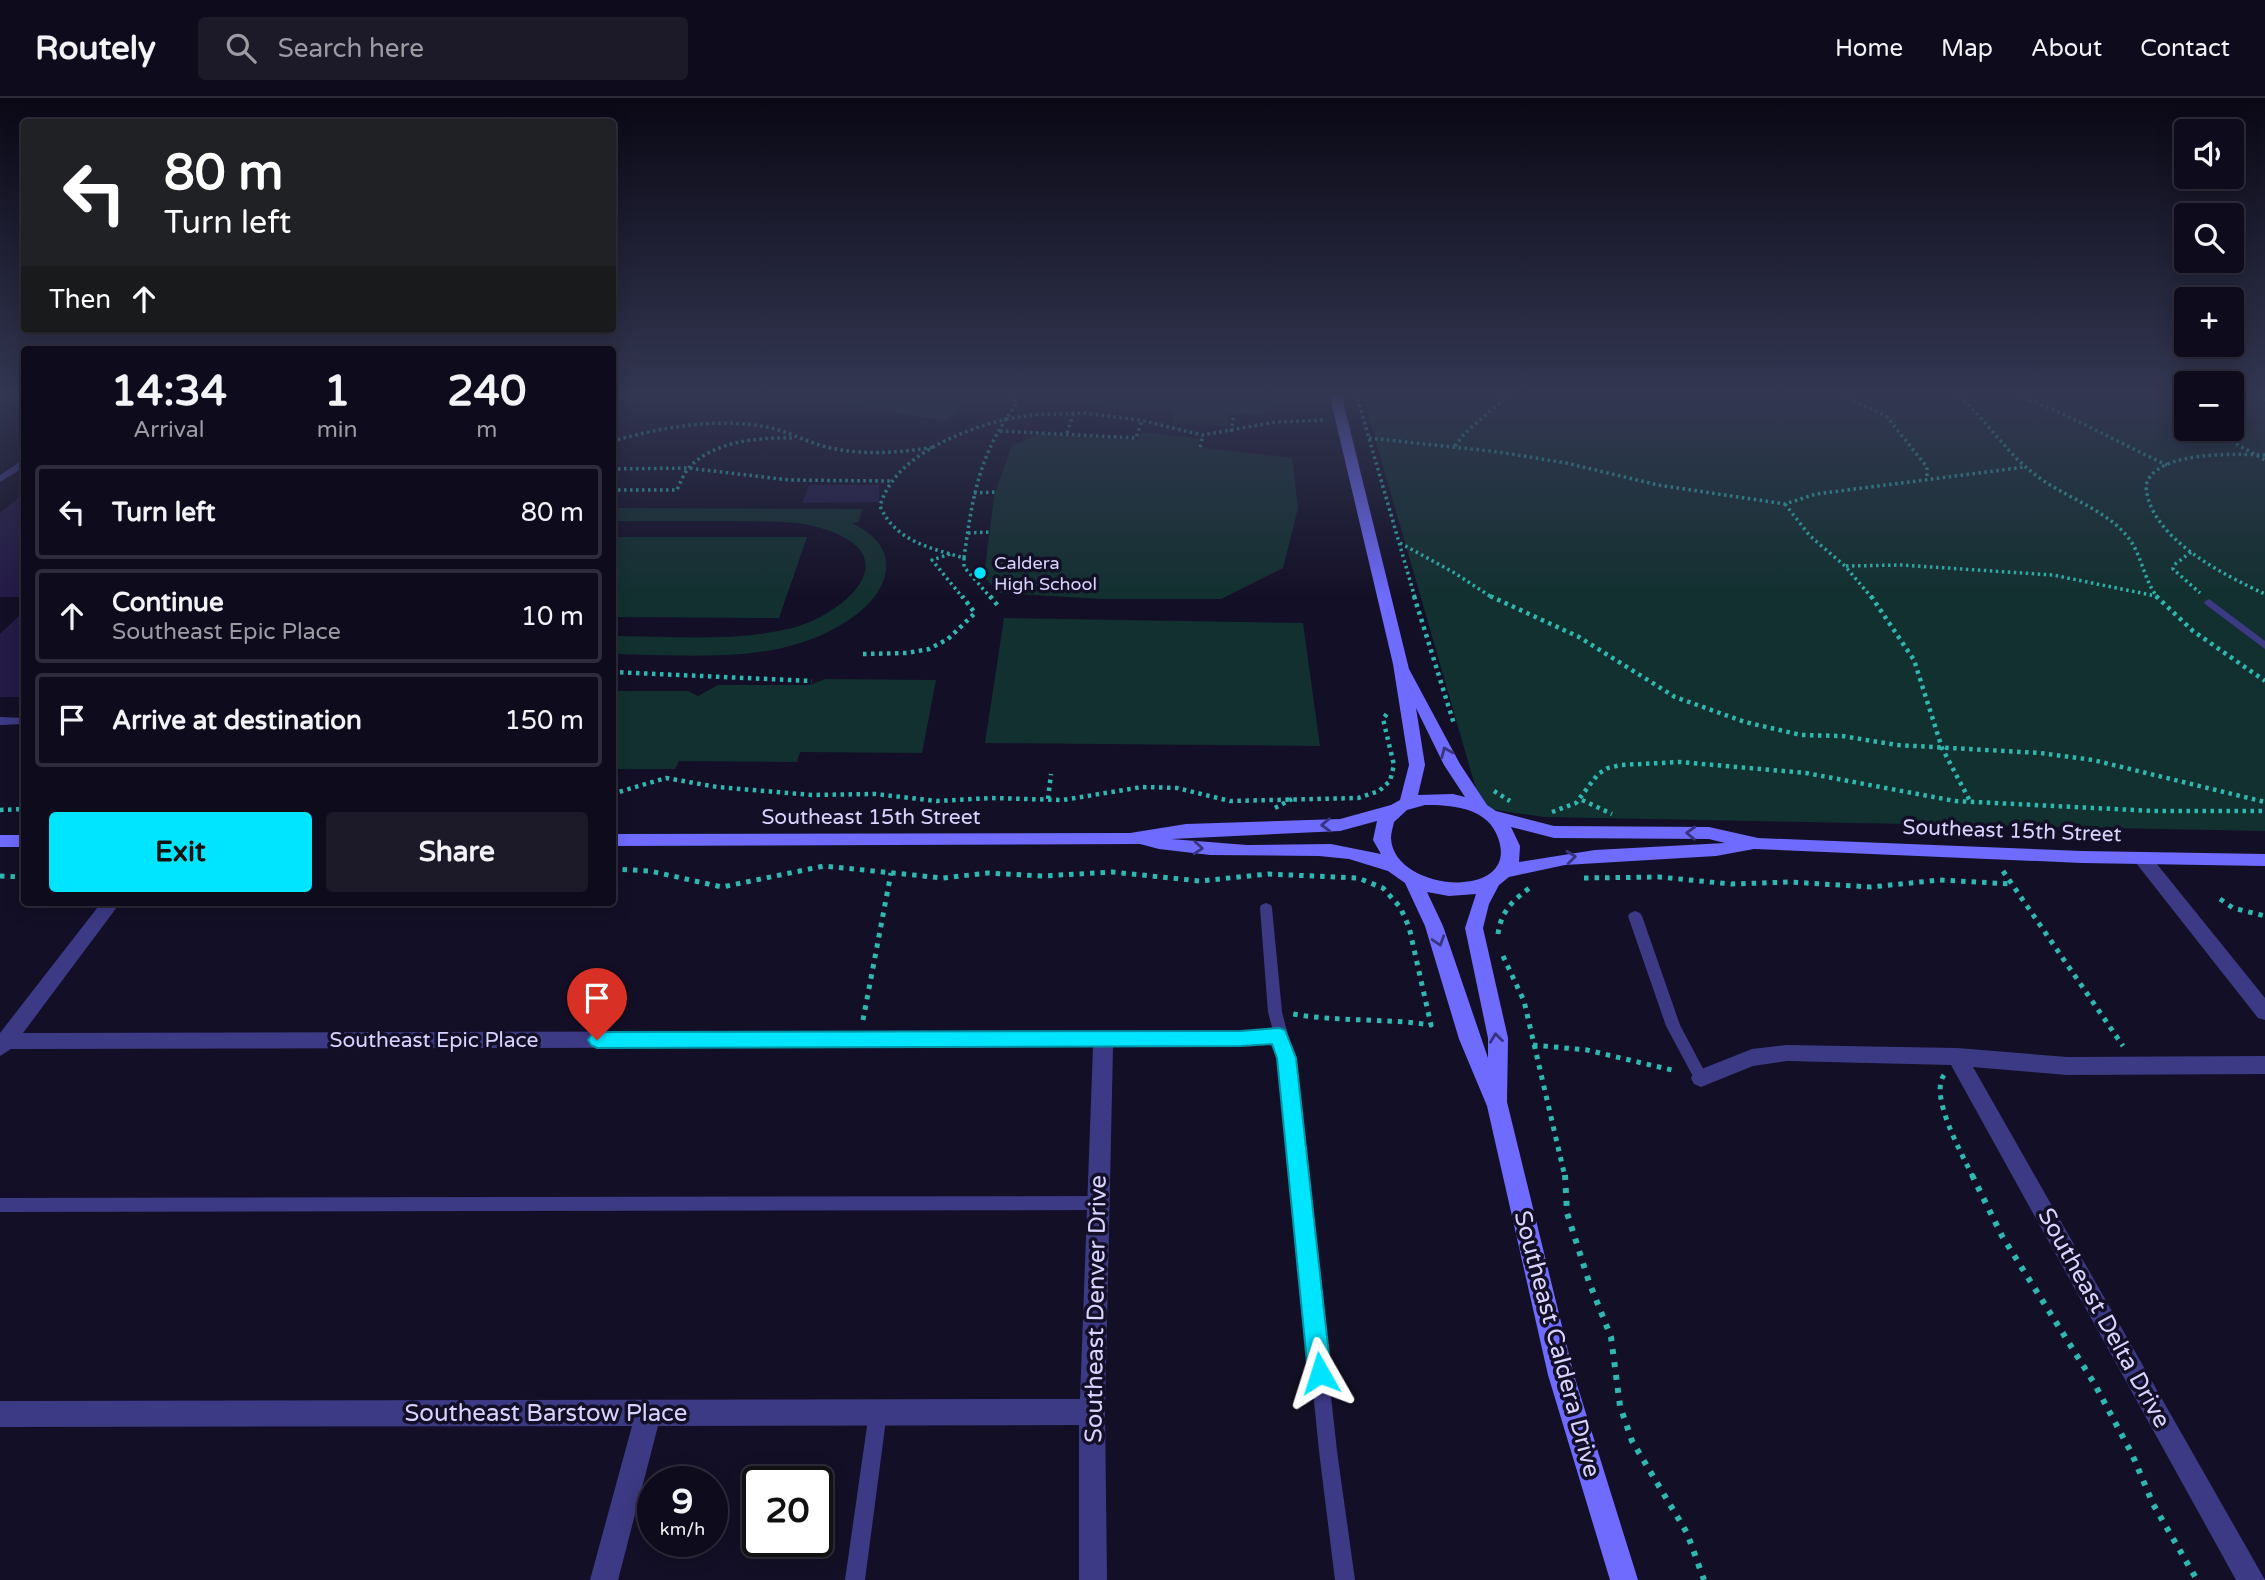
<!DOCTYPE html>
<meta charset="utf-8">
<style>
body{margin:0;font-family:"Varela Round",sans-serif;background:#1c1929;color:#f1f3f6;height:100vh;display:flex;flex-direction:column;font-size:26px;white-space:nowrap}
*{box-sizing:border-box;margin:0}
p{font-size:23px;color:#9b9ba3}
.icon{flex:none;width:38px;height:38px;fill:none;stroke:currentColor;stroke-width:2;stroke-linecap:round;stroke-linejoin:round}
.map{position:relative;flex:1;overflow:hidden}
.sheet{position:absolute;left:21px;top:248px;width:595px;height:560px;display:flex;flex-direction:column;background:#0e0b1c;border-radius:7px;box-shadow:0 4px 18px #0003,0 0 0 2px #2e2b3b}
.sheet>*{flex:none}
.hud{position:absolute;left:21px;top:21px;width:595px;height:214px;border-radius:7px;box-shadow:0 4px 18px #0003,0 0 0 2px #2e2b3b;background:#202124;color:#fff;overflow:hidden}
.controls{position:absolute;left:2174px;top:21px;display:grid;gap:14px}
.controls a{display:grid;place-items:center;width:70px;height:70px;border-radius:7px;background:#0e0b1c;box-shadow:0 4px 18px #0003,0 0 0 2px #2e2b3b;font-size:35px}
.speed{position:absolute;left:637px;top:1368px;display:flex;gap:14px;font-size:35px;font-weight:700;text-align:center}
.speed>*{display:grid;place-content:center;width:91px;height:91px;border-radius:50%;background:#0e0b1c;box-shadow:0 4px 18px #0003,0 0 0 2px #2e2b3b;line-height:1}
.speed small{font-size:18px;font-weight:400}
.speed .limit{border:4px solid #111;border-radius:10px;background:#fff;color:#111}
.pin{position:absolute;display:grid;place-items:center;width:60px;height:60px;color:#fff;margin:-72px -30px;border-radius:50% 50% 50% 0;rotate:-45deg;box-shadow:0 0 7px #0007}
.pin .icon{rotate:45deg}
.me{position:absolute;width:77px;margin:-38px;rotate:354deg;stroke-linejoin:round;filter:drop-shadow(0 0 5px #0008)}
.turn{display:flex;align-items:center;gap:24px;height:147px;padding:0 28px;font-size:32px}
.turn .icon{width:91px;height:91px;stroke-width:2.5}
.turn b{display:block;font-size:49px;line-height:60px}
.then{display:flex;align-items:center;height:66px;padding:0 28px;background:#0003;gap:14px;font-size:26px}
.eta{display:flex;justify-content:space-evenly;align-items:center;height:119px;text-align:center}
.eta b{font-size:42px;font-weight:700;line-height:49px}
.button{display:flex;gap:14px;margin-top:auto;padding:14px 28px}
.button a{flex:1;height:80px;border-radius:7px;background:#00e5ff;color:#111;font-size:28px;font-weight:700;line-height:80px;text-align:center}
.button a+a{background:#1c1929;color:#f1f3f6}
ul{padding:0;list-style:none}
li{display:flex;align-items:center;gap:21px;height:94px;margin:0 14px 10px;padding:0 14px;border:4px solid #2e2b3b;border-radius:7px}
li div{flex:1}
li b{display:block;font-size:26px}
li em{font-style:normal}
header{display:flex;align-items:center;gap:42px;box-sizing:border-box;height:98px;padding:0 35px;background:#0e0b1c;border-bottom:2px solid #2e2b3b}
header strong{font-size:33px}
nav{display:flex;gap:38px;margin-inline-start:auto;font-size:24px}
.search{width:490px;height:63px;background:#1c1929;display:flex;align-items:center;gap:18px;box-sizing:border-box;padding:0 24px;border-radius:7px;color:#9b9ba3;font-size:26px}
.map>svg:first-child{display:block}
</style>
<header>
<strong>Routely</strong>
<div class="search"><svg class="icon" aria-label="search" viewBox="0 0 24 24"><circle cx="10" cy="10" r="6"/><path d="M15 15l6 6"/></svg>Search here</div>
<nav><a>Home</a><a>Map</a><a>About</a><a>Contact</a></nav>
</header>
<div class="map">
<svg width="2265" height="1482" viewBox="0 0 2265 1482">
<rect width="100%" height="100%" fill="#130f26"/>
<g fill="#12302f">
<path d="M823,295H972L946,323L815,301Z"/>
<path d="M1022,295H1287L1262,317L1229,316L1228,328L1173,325L1175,313L1107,309L1026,298Z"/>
<path d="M1362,295H2186V331H2231V295H2265V733L1544,719L1489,711L1480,705Z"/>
<path d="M1142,334L1200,341L1197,349L1292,360L1298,410L1283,470L1221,501H1103L999,495L984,479L994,398L1012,347L1040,336L1137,342Z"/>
<path d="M613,410L862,411L859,424L851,425C870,433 889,449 886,472C884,490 871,505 857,516C788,569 694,557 613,556V538C670,538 731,544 788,531C835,521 911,463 830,433C798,421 763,424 730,423C691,423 652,423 613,423Z"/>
<path d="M613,439H807L779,520L613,519Z"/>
<path d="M1004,520L1303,525L1320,648L985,645Z"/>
<path d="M825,581L936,582L922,655L800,654L797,664L679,663L675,671H613V593H688L698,598L718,587H810Z"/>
</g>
<g fill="#241b47">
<path d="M809,387H879V404L802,405Z"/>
<path d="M24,395V499H0V415Z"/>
<path d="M24,513V599H0V536Z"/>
</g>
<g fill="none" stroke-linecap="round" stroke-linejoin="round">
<g stroke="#2fb8b0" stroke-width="3.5" stroke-dasharray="2.5 3.5" stroke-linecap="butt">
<path d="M1004,295L1017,305L1006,321"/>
<path d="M1356,295L1415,500"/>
<path d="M1837,295L1886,318L1927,369V381"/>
<path d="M1954,295C1985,318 2003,352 2033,375C2061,398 2104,410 2127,438C2142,456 2143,481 2158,500"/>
<path d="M2013,295C2066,315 2115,343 2167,367"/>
<path d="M2184,295L2178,297L2176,304L2186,315"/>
<path d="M2241,295L2265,302"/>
<path d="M1006,321C977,365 971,409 964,460C930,450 895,443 880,408C894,358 960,333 1006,321Z"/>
<path d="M1006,321L1031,317L1084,315L1140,322L1202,337L1276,324L1324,322"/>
<path d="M2210,331L2265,362"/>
<path d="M1000,333L1136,340L1142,322"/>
<path d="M1231,334L1234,316"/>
<path d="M1067,335L1074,314"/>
<path d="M1369,340L1499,354L1566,365L1658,387L1785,406L1816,396L2025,369"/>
<path d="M612,343C660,330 711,320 761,328C783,331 802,342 823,348C860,358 897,355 935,349"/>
<path d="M1455,348L1465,335L1511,295"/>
<path d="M1200,349L1203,337"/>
<path d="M2265,357C2237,356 2153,352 2146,388C2149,440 2224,477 2265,496"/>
<path d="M612,371L688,370L789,382L890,383"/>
<path d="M612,392H677C680,385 683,378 687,372C711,343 759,339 793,340"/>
<path d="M974,395L995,394"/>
<path d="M1785,406L1810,438L1845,468L1872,500"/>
<path d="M968,435L990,434"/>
<path d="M1400,445L1453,474L1493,500"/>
<path d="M2191,454L2174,467L2173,471L2200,495"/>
<path d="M950,456L932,462L963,500"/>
<path d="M964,460V469L991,500"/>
<path d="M1846,468L1901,467L2053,477L2156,498"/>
</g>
<g stroke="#2fb8b0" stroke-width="4.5" stroke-dasharray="3.5 4.5" stroke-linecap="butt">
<path d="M990,498L999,509"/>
<path d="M1414,498L1454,626"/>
<path d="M1490,498L1579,539L1675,599L1745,624L1801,637L1842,638L1897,647L2040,655L2093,662L2265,704"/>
<path d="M1871,498L1914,562L1942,650L1970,703"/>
<path d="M2156,498L2193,533L2265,583"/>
<path d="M863,556L907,555L929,551L948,541L975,515L962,498"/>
<path d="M612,574L812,583"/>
<path d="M1494,693L1510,703"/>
<path d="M612,696L666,680L717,689L812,697L875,696L937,703L991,700L1063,702L1142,689L1177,690L1230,703L1358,700L1379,693L1390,683L1394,667L1383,621L1389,613"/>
<path d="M1048,701L1051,676"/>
<path d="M1582,702L1612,716"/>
<path d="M1275,710L1292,701"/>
<path d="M0,712L24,711"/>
<path d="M1552,714L1576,705L1598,676L1608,670L1621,667L1680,664L1806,675L1955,703L2154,713H2265"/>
</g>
<g stroke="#2fb8b0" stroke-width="5" stroke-dasharray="4.5 6" stroke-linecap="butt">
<path d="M612,771L650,773L722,789L824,768L943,780L988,775L1043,778L1112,774L1200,783L1268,776L1358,780L1383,790L1400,809L1409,829L1431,927C1385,920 1339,924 1293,916"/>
<path d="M2003,773L2123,948"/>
<path d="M0,778L24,779"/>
<path d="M1584,780L1659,779L1731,786L1790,784L1871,789L1940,782L2012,786"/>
<path d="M2220,801L2233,810L2265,818"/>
<path d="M1498,836C1501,812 1515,800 1534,787"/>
<path d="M1503,858L1524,903L1565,1079"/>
<path d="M863,922L891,775"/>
<path d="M1533,947L1587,952L1676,973"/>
<path d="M1944,977C1929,998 1962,1056 1973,1079"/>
</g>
<g stroke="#2fb8b0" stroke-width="6" stroke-dasharray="5 8" stroke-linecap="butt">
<path d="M1565,1077L1567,1115L1589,1184L1611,1239L1620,1308L1632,1343L1687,1435L1704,1482"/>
<path d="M1972,1077L2002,1138L2094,1285L2132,1356L2153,1406L2197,1482"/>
</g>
<g fill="#3d3a85" fill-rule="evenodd">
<path d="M4,295H12L0,306V299Z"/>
<path d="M21,363H24V369L0,384V377Z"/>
<path d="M2209,501L2265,543V551L2205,506L2204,504Z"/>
<path d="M0,619L24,620V626L0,627Z"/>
<path d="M1266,805L1271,807L1272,810L1282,914L1294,960L1337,1353L1355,1482H1335L1319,1353L1280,960L1276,944L1241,946L1236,944L1234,940L1236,936L1273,933L1268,914L1260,810L1261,807Z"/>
<path d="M1635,813L1640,815L1642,818L1680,927L1708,980L1706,984L1701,986L1696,984L1666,928L1628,818L1630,815Z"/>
<path d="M1098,1098L1104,1100L1106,1105L1104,1110L1098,1112L0,1114V1100Z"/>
<path d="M878,1305L884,1308L887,1314L865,1482H845L869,1314L872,1308Z"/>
</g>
<g fill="#3d3a85" fill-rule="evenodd">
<path d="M2142,754L2148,755L2265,900V922L2258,920L2136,765L2133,760L2136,755Z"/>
<path d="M101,805H120L23,935L1241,932L1248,934L1251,940L1248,946L1241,948L1113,949L1105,1314L1107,1482H1079V1327L658,1328L618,1482H590L632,1328L0,1329V1303L1080,1301L1093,949L11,951L0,958V935Z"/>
<path d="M1787,947L1957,950L2067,959L2265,958V976L2067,977L1973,969L2265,1482H2236L1951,967L1787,963L1753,968L1701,989L1694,986L1691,980L1694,974L1752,951Z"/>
</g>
<g fill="#6f6bff" fill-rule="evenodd">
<path d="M1329,295H1341L1409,571L1460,666L1487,707L1496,713L1554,728L1709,729L1758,740L2082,753L2265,756V768L2082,765L1754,751L1716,758L1565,767L1509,779L1499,787L1489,806L1483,830L1508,940L1507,1004L1574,1277L1638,1482H1610L1548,1277L1487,1008L1459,941L1425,828L1405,785L1388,773L1349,761L1319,758L1210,757L1159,751L1140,746L612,748V736L1130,735L1186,726L1340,721L1391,707L1400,702L1409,667L1393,566ZM1416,610L1444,667L1465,699L1453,696L1418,697L1425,667ZM1425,707C1450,707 1484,709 1496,735C1528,804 1393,796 1391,740C1391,735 1393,729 1394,724L1407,712ZM1377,723L1373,742L1381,756L1331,746L1247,747L1171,741L1340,733ZM1511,729L1554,740L1709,741L1725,745L1595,752L1519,764L1520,748ZM1427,794L1449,798L1476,796L1465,830L1488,940V960L1443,828Z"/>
<rect x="0" y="737" width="24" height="12"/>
</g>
</g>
<defs><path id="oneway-chevron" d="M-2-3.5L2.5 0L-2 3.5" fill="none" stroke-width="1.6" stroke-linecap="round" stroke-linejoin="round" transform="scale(1.75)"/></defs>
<g stroke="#38347d">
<use href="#oneway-chevron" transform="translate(1446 654) rotate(-114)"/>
<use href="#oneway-chevron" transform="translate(1326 727) rotate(178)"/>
<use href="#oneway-chevron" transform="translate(1691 735) rotate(-178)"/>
<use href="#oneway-chevron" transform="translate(1198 750) rotate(4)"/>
<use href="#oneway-chevron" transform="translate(1571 759) rotate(-6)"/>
<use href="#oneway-chevron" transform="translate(1439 843) rotate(72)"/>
<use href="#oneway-chevron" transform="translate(1496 940) rotate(-97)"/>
</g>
<linearGradient id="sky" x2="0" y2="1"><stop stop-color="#0a0815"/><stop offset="0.59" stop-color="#333752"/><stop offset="1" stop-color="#333752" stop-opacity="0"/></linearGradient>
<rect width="2265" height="502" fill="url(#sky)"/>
<path fill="#00e5ff" stroke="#0095a6" stroke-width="2" d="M1279,930L1285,932L1296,960L1331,1275L1328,1283L1320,1286L1312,1283L1308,1275L1277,960L1272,946L1241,948L597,950L591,947L588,942L591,937L597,934L1241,933Z"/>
<circle fill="#00e5ff" stroke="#130f26" stroke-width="2.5" cx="980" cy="475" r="7"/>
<g text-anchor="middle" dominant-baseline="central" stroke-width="7" stroke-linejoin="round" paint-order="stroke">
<g font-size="18" fill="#d9d4ff" stroke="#130f26" text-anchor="start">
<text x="994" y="465">Caldera<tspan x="994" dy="21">High School</tspan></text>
</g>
<g font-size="21" fill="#d9d4ff" stroke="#130f26">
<text x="871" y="719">Southeast 15th Street</text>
<text transform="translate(2012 733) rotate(2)">Southeast 15th Street</text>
<text x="434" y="942">Southeast Epic Place</text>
</g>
<g font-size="24" fill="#d9d4ff" stroke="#130f26">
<text transform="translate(1096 1211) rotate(-89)">Southeast Denver Drive</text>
<text transform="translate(2104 1220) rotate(61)">Southeast Delta Drive</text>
<text transform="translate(1557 1246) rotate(75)">Southeast Caldera Drive</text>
<text x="546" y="1315">Southeast Barstow Place</text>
</g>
</g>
</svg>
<div class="controls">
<a><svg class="icon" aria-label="sound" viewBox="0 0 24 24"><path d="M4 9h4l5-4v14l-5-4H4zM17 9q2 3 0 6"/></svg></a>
<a><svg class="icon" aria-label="search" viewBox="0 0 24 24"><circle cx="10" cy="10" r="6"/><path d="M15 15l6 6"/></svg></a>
<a>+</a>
<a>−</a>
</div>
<div class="speed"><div>9<small>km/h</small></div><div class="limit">20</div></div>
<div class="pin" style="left:597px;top:942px;background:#d93025"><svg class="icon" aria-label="arrive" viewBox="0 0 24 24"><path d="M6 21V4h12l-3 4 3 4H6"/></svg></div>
<svg class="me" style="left:1320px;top:1275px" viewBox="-20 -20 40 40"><path d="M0-17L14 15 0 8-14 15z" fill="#00e5ff" stroke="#fff" stroke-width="4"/></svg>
<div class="hud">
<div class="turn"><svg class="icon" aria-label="left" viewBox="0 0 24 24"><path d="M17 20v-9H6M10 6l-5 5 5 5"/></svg><div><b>80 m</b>Turn left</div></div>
<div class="then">Then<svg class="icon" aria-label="ahead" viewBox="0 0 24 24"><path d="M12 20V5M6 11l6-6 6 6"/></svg></div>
</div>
<section class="sheet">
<div class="eta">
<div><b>14:34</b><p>Arrival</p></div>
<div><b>1</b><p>min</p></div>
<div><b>240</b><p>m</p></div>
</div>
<ul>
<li><svg class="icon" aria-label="left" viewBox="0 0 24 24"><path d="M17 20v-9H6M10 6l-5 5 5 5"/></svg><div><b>Turn left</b></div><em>80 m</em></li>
<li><svg class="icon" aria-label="ahead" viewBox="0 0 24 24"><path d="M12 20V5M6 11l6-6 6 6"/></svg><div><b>Continue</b><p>Southeast Epic Place</p></div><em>10 m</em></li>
<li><svg class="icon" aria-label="arrive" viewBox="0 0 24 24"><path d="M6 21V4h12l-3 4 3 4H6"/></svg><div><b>Arrive at destination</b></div><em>150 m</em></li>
</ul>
<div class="button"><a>Exit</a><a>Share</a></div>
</section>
</div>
